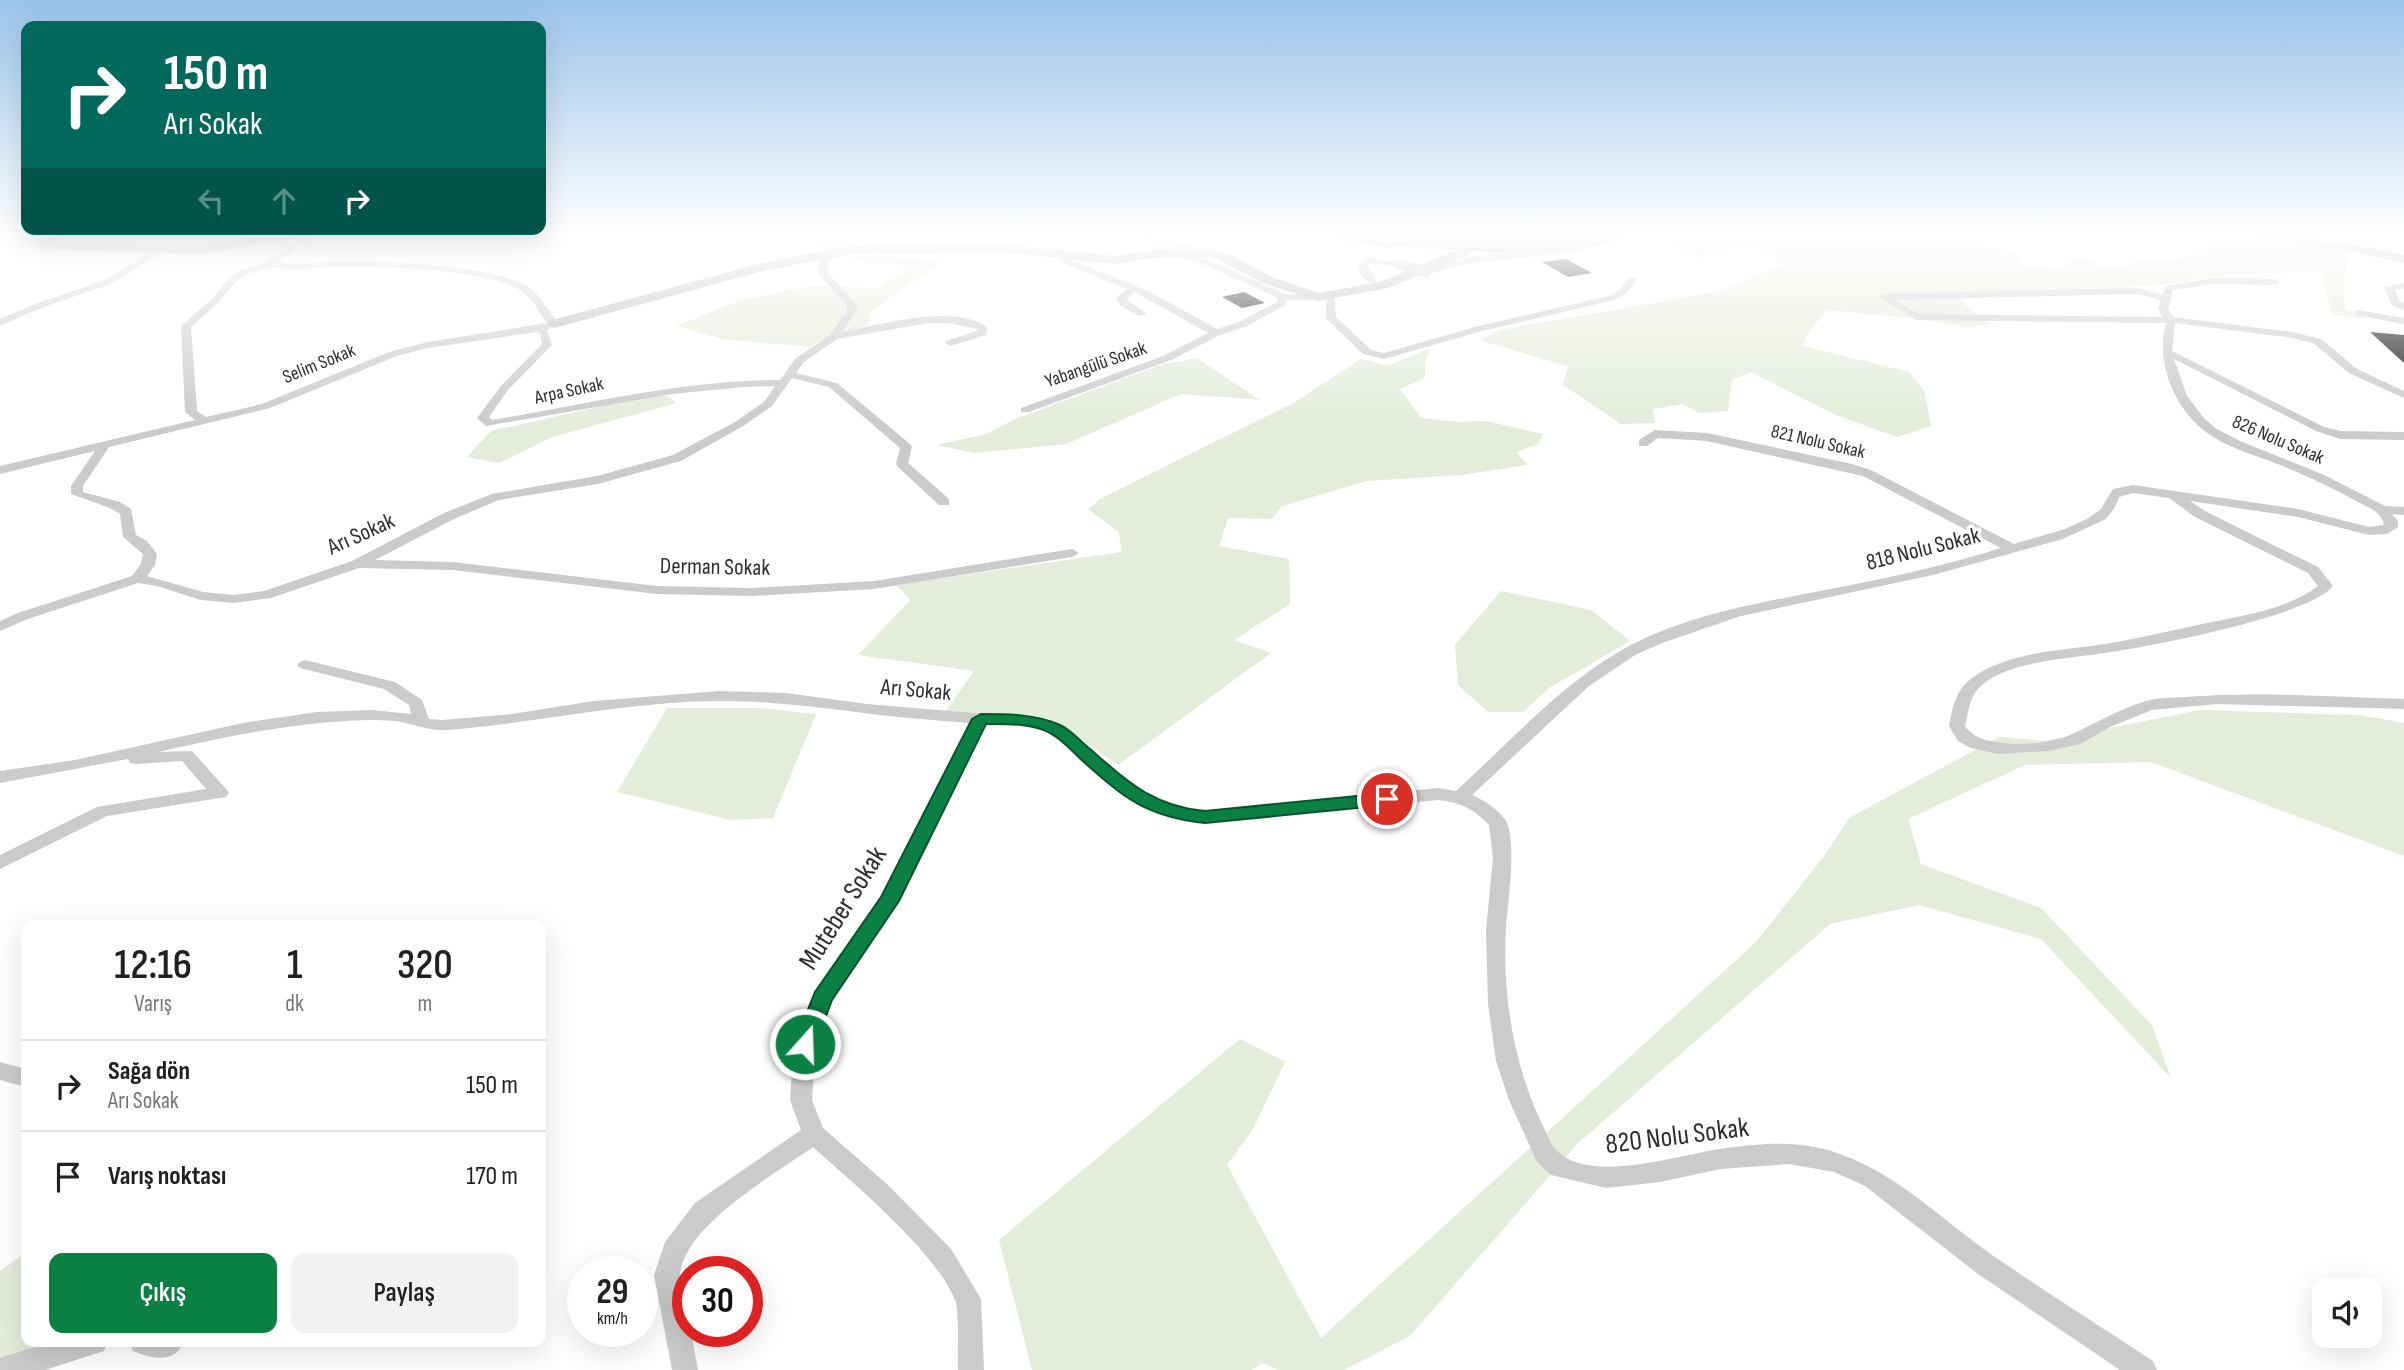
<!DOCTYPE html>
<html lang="tr">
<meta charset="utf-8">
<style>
body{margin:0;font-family:"Sofia Sans Condensed",sans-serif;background:#f2f2f2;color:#202124;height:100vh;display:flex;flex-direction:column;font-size:26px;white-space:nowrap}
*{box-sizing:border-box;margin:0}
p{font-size:23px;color:#757577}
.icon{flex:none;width:38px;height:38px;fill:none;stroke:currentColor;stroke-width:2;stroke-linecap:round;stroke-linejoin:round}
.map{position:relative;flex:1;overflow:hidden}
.side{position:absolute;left:21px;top:920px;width:525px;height:427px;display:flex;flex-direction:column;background:#fff;border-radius:14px;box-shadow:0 7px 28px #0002}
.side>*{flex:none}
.top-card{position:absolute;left:21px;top:21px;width:525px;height:214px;border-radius:14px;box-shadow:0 7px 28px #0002;background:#00695c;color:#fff;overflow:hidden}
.controls{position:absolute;left:2312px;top:1278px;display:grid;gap:14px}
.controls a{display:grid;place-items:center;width:70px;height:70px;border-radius:14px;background:#fff;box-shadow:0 7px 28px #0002;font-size:35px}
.speed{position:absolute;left:567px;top:1256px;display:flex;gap:14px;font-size:35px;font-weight:700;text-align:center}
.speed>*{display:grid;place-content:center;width:91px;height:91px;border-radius:50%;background:#fff;box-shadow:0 7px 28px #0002;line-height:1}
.speed small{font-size:18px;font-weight:400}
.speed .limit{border:10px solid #d22;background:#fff;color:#111}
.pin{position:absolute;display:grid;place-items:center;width:60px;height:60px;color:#fff;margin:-30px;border:4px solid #fff;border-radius:50%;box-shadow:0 2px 7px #0007}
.me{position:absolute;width:77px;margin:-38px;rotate:20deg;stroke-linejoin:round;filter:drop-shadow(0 0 5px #0008)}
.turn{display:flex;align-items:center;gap:24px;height:147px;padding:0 28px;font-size:32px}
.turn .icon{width:91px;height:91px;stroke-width:2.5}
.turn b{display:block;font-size:49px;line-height:60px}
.lanes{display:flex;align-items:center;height:66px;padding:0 28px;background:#0003;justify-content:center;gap:35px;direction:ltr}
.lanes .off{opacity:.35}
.eta{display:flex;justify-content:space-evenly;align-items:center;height:119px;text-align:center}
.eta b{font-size:42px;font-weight:600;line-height:49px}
.button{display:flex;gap:14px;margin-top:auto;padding:14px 28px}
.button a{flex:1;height:80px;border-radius:14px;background:#0b8043;color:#fff;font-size:28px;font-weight:600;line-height:80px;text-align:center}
.button a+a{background:#f2f2f2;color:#202124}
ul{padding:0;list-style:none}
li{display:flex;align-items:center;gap:21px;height:91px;padding:0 28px;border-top:2px solid #e0e0e0}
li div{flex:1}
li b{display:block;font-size:26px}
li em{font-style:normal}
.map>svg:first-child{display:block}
</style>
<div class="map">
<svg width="2404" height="1370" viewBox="0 0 2404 1370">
<rect width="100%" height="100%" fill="#fff"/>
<g fill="#e4ecda">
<path d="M1697,234L1900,241L1913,236L1912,234H1954L1965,244L2016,251L2021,265L2060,270L2071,259H2091L2104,268L2135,265L2128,259C2161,260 2188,266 2214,242L2116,238L2111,234H2359L2393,249L2347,241C2348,259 2341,295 2346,309L2370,319L2333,315L2325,288L2324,273L2313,271L2227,275L2150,286L1958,294V299L1988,323L1970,328L1921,319L1826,310L1805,338L1803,346L1909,372L1925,392L1931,426L1897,437L1836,415L1751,372L1732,380L1728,411L1699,413L1683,404L1653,409L1655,423L1621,424L1563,385L1568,366L1479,340L1500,330L1717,292L1784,265L1757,243L1696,258L1672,245Z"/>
<path d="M863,255L943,261L869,312V324C849,337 830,332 810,347L722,339L677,326L738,301L800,288L825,285L878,289L910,266L841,259Z"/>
<path d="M1430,348L1425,361V378L1400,389L1421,418L1457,422L1486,421L1543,434L1538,444L1517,452L1527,465L1462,475L1367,481L1282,506L1272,519L1228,518L1219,546L1289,559L1290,604L1234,640L1271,653L1118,765L1061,725L945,712L974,671L858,655L910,600L896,585L1121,552L1119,532L1088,509L1100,499L1295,402L1361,359L1388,366Z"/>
<path d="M1197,358L1260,400L1181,394L1066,444L974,453L937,445L986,434L1015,419L1163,364Z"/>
<path d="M651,395L667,396L677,403L552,437L499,463L467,457L491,431Z"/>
<path d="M1501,591L1591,610L1630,641L1549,688L1523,712H1488L1458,685L1455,645Z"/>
<path d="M667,708H760L816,714L773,818L731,820L617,792Z"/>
<path d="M2201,710L2360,715L2404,723V856L2151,762L2025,765L1908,819L1921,864L2041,908L2152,1025L2171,1078L2041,939L1919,905L1830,924L1577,1144L1410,1336L1344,1370H1278L1263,1363L1251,1370H1032L999,1240L1240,1039L1285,1062L1254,1127L1227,1165L1321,1338L1756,942L1825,855L1849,818L1999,737L2044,741Z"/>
<path d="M26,1252V1342H59L0,1370V1271Z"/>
</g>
<g fill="#151515">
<path d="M1566,259L1592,273L1568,277L1542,262Z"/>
<path d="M1244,292L1265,303L1242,308L1222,297Z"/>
<path d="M2370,332L2404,335V363Z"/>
</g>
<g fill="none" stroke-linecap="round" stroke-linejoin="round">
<g fill="#cbcbcb" fill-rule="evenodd">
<path d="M306,234H316L277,262C299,266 320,261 342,261C386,261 492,265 528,287C541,295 549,313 559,324L547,330L552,345L508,390L489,417L492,420C588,404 682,380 780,380L796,358L830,335L847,310V306L818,273L819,259L834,252L818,241L820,234H828L826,239L845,252L827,262L828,273L857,306V310L842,332C880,325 953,303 987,327L986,335L950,346L945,343L946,341L977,331V329L948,323H929L837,339L804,362L796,373L837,383L910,444L912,447L908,463L949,499V505H939L898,467L896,464L900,448L829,387L792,378L772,406L743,426L681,461L598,484L499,500L454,519L375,560L453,562L657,586L752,588L874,581L1072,549L1079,553L1072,557L874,589L752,596L657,594L453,570L359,568L271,598L234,603L201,600L157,586L138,583L28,619L0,631V621L18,613L132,576L141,564L143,554L123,537L120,514L110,508L71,494V486L95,451L0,474V466L195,420L185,412L181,326L213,298L229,278L241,270L266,263ZM273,267C295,272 316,267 338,267C377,266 496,269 524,293C534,300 540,314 547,323L428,342L389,352L262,404L206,417L197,411L191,327L219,302L235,282L247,274ZM537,332L540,334L542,344L501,386L477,418L486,426L672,394L745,387L775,386L764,402L735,422L673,455L597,476L492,494L444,513L352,561L264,591L234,595L203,592L147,576L155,565L157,554L147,541L136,535L131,509L120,502L83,492V486L109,447L270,408L397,356L428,348Z"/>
<path d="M1123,234H1141L1193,247L1189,250Z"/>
<path d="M1624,234L1627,235V239L1560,254L1470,263L1426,275L1421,272L1469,257L1560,248Z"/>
<path d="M1994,234H2056L2052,237H1998Z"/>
<path d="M159,247L163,250L162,252L111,284L41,308L0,326V319L35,304L105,280Z"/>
<path d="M1172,250L1211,261L1285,294H1318L1323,297L1318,300H1287L1285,305L1247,326L1220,335L1171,360L1029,412H1021V408L1163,356L1208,333L1135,292L1126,299L1147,314L1139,316L1120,305L1116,298L1127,289L1060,262L1055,251H1061L1066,258L1148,291L1217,329L1239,322L1277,302L1278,298L1205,265L1169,255V251Z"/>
<path d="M1368,257L1402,264L1398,267L1370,263L1367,266L1377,282L1372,285L1362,276L1357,266Z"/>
<path d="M1629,277L1637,279L1626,294L1614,300L1482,331L1384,359L1363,354L1326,318V296L1334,294L1336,317L1371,350L1384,353L1475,327L1608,296L1620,290Z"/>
<path d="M2213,278L2275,279L2280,282L2275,285L2213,284L2173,290L2168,309L2173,317L2293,332L2321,339L2357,369L2404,391V398L2349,373L2313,343L2293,338L2175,323L2172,351L2324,427L2341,431L2404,432V440L2340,439L2316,431L2174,359L2187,396L2204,418L2215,428L2240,441L2324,475L2385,506L2404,507V515L2392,514L2398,521V527L2387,534L2369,535L2298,517L2190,501L2205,511L2318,567L2333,586C2309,617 2142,648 2098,654C2063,659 2001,662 1977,690C1969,699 1968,715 1965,726C1981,751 2046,746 2070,735C2095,724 2117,710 2143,702C2156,697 2172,698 2185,697C2257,691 2332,697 2404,699V709L2217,704L2152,710L2110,727L2080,744L2048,751L1998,754L1971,748L1958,741L1949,726C1952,711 1955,693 1967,682C2000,653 2056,651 2098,645C2132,640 2164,632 2198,625C2236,616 2286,611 2318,586L2308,573L2195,517L2169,498L2133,493L2119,497L2115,507L2106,519L2063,539L1933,575L1741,616L1662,643L1635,655L1589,686L1472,795C1484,800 1499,810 1506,821C1517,842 1508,901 1506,926C1502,993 1513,1062 1541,1122C1546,1131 1549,1143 1556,1150C1589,1185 1678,1155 1720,1149C1741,1146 1766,1143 1788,1144C1874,1147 1932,1214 1998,1259C2049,1294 2102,1327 2153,1361L2157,1370H2120L1978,1274L1865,1186L1834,1172L1789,1164L1720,1169L1660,1182L1606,1188L1551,1175L1537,1162L1509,1100L1496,1061L1488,1004L1486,930L1493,858L1489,825C1474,809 1460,802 1438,800L1204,823C1157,815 1120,796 1085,765C1074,755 1063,739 1049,732C1032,723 1005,726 986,724L899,901L831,1001L816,1044L812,1100L823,1128L888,1185L951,1249L981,1299L984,1370H958C957,1354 960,1314 955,1300C937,1253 852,1182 813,1147C775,1174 685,1225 680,1274C678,1290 688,1313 688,1332H691L698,1370H672L654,1275L665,1242L695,1203L801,1130L790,1100L794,1044L812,998L881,898L970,723C935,720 899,718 864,713C816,707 770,701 721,701C629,701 538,723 447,730C432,731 419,726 405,723C394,720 380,720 368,720C296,722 228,736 158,752L192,751L226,789L229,793L226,797L107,816L0,869V855L97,807L206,789L182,761L136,764L130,763L128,759L0,783V771L75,760L243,723L317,712L372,710L411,714L409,705L384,689L300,668L297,665L300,662L305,660L395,682L422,700L429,719L442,720L512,714L594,701L719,691L786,693L867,704L1044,719C1067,725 1080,742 1097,757C1129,785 1162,804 1204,811L1438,788L1456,791C1510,742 1559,686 1622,650C1682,616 1753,604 1820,591C1881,579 1942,567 2001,548L1863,476L1707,441L1658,438L1647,446H1639V440L1655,430L1707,433L1852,464L1871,470L2014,544L2065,529L2087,519L2101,509L2113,489L2133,485L2298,509L2369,527L2384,525C2382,512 2368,507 2358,502C2331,487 2303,474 2275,463C2252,454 2226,447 2206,432C2174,408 2155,362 2166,323L1917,320L1879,297L1884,294L2123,288H2138L2162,295L2166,286ZM2138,294L2161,300L2158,309L2163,317L1919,314L1895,300Z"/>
<path d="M2404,283V289H2395L2399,301L2404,304V311L2392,305L2384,287Z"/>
<path d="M2359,310L2404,318V324L2356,315V311Z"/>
<path d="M0,1062L26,1069V1087L0,1080Z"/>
<path d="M50,1342H108L104,1351L45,1370H0V1358Z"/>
<path d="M129,1342H184C175,1364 151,1359 133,1351Z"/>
</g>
<g fill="#b8b8b8" fill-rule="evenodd">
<path d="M49,234H64L52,242L200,246L276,234H307L301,238L200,254L38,249V240Z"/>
<path d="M1467,243L1473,247L1468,255L1388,288L1318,301L1262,283L1218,259L1207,257L1155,258L1116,264L1003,252L852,254L767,270L554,328L547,324L549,321L766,262L852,246L1003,244L1116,256L1155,250L1207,249L1227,253L1272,277L1319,293L1380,282L1459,249Z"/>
</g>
<g fill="#a6a6a6" fill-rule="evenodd">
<path d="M1326,234C1346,234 1380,231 1397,244L1390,248L1332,238Z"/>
<path d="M1601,234H1624C1599,254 1500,257 1467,249L1465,246C1474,238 1495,246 1508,246C1539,247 1570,241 1601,234Z"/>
<path d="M2252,234C2304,234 2353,244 2404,255V263L2350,251L2258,238Z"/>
</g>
<path stroke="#cbcbcb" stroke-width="10" d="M1398,264L1426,272"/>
<path stroke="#a6a6a6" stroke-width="15" d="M1364,234C1436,244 1506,247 1577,234"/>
</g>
<linearGradient id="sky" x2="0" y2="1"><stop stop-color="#9ac4ea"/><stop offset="0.55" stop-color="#fff"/><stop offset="1" stop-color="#fff" stop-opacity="0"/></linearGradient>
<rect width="2404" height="426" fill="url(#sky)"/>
<path fill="#0b8043" stroke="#07532c" stroke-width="2" d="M981,714C1007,714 1036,714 1060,725C1071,730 1080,741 1089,748C1128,782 1152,806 1205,811L1387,793L1395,799L1387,805L1205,823C1147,817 1124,798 1083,761C1073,752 1062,739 1050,733C1032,723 1006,724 986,724L899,901L832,1000L813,1051L805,1053L797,1051L794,1044L815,992L881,897L972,719Z"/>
<g text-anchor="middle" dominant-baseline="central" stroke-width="7" stroke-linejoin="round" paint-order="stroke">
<g font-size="19" fill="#2e2e2e" stroke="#fff">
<text transform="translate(319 364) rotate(-22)">Selim Sokak</text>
<text transform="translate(1096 365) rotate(-19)">Yabangülü Sokak</text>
<text transform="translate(569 391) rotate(-12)">Arpa Sokak</text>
<text transform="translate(2278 440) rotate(23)">826 Nolu Sokak</text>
<text transform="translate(1818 442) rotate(13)">821 Nolu Sokak</text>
</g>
<g font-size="23" fill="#2e2e2e" stroke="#fff">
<text transform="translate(361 534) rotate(-24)">Arı Sokak</text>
<text transform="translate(1923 549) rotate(-14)">818 Nolu Sokak</text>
<text transform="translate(715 567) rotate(1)">Derman Sokak</text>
<text transform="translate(916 690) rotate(5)">Arı Sokak</text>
</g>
<g font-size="28" fill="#2e2e2e" stroke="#fff">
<text transform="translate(843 908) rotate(-58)">Muteber Sokak</text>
<text transform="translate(1677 1136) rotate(-7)">820 Nolu Sokak</text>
</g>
</g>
</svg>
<div class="controls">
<a><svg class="icon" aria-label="sound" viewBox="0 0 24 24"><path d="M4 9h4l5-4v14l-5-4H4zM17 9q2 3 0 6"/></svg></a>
</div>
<div class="speed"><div>29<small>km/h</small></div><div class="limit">30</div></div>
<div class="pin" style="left:1387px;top:799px;background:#d93025"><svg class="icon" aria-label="arrive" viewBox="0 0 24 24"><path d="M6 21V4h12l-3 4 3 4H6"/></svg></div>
<svg class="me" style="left:805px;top:1044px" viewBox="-20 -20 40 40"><circle r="17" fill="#0b8043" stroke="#fff" stroke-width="3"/><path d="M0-11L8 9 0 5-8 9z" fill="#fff"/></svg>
<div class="top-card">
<div class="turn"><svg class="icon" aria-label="right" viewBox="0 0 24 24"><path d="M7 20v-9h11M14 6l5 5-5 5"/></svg><div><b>150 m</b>Arı Sokak</div></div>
<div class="lanes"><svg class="icon off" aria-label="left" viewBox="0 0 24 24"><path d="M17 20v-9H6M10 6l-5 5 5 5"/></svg><svg class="icon off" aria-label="ahead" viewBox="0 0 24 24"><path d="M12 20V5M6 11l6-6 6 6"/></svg><svg class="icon" aria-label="right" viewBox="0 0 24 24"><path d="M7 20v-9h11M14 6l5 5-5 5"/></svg></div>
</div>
<section class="side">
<div class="eta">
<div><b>12:16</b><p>Varış</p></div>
<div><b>1</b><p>dk</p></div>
<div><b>320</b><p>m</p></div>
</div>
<ul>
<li><svg class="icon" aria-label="right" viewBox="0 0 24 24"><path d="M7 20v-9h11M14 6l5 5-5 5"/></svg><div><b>Sağa dön</b><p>Arı Sokak</p></div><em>150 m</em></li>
<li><svg class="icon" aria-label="arrive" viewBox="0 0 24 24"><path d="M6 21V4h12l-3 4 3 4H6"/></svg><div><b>Varış noktası</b></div><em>170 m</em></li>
</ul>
<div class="button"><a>Çıkış</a><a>Paylaş</a></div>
</section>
</div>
